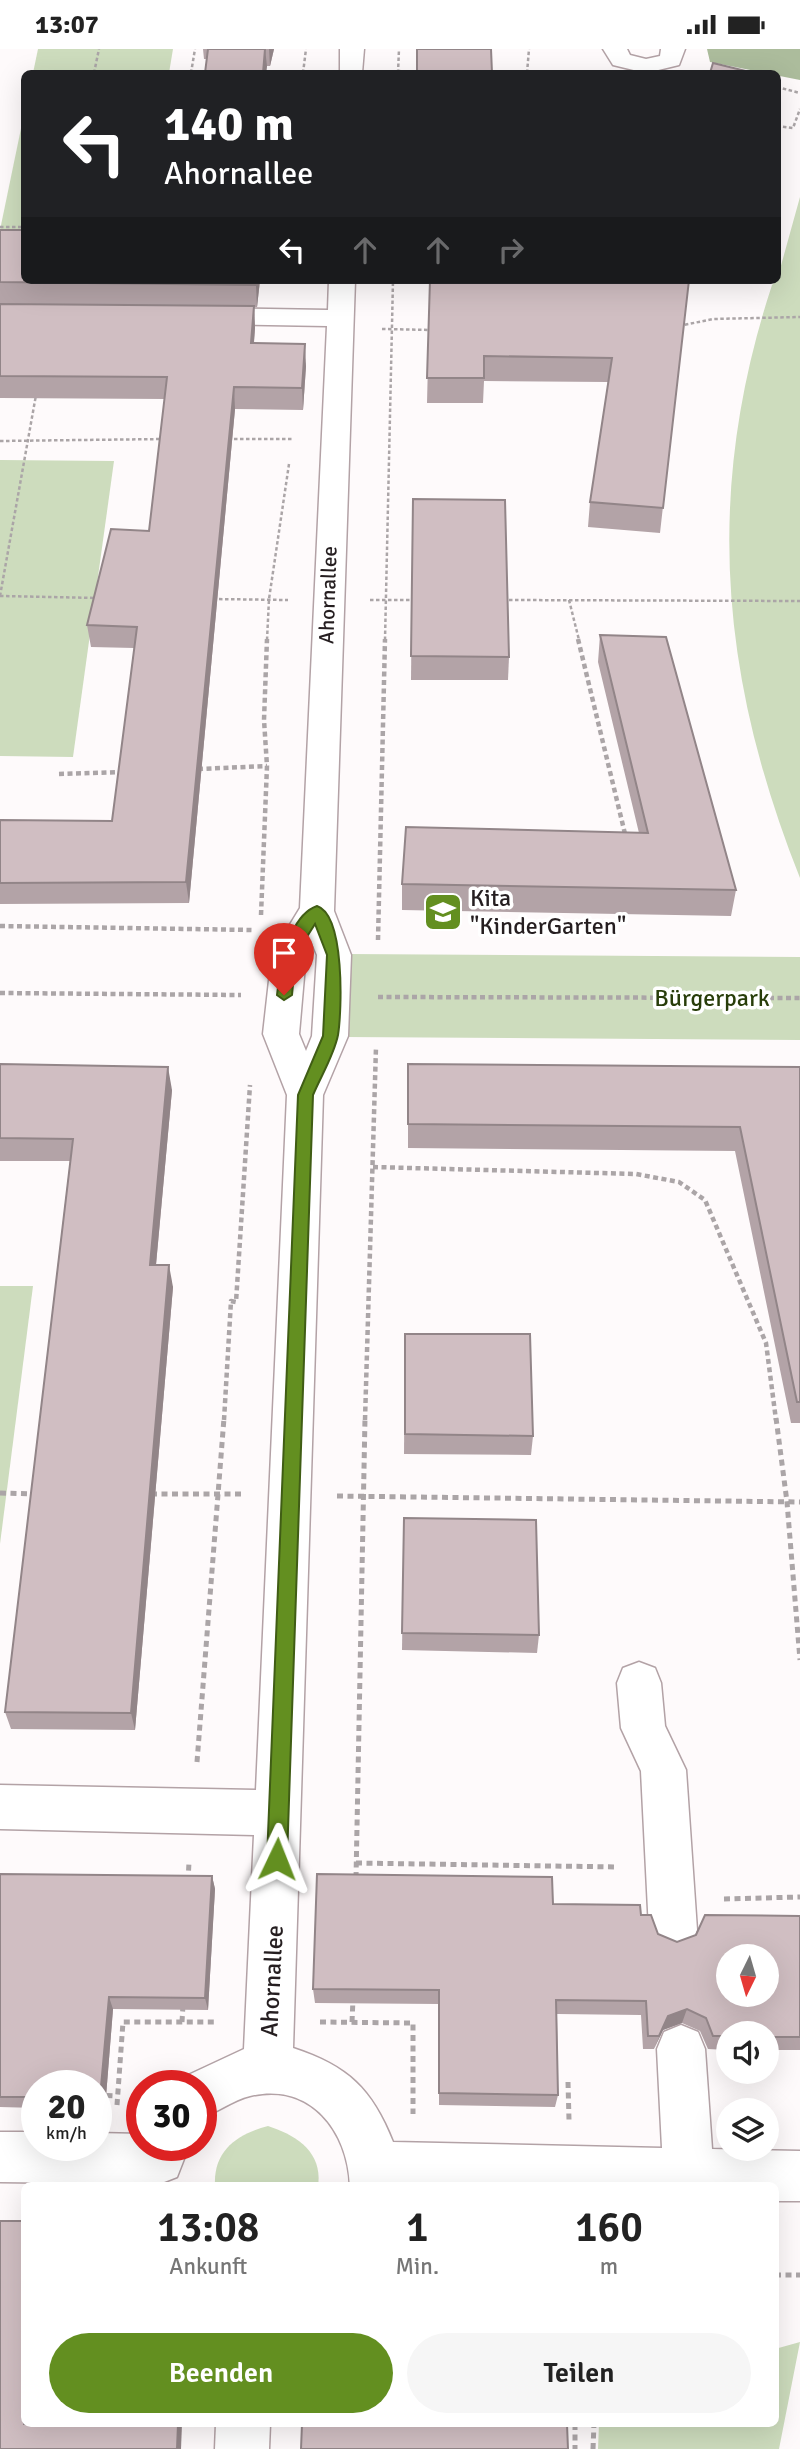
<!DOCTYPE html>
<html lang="de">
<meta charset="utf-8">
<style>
body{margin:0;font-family:Signika,sans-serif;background:#f6f6f6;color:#222;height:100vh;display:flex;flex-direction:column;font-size:26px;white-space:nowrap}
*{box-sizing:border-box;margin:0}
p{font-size:23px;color:#767676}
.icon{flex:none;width:38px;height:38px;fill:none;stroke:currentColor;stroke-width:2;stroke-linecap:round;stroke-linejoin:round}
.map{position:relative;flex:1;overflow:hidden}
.sheet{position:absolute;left:21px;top:2133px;width:758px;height:245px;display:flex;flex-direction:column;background:#fff;border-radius:10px;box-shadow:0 7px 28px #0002}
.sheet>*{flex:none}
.guide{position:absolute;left:21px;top:21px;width:760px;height:214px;border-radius:10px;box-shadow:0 7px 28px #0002;background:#202124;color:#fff;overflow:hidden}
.needle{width:46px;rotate:185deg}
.fabs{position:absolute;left:716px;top:1895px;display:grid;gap:14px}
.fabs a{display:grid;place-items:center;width:63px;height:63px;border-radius:50%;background:#fff;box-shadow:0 7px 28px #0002;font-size:35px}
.speed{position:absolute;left:21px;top:2021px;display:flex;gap:14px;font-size:35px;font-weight:700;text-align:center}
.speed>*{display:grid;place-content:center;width:91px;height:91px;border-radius:50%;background:#fff;box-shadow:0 7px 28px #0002;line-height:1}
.speed small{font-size:18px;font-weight:400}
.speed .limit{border:10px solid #d22;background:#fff;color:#111}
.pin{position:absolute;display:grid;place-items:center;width:60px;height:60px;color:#fff;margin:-72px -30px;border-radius:50% 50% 50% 0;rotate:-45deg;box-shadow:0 0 7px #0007}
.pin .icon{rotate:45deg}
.me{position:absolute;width:77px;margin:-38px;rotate:2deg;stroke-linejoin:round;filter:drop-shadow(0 0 5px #0008)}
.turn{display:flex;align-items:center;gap:24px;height:147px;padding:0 28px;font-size:32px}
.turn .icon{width:91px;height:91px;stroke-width:2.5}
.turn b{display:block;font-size:49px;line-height:60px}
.lanes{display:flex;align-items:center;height:66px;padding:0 28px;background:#0003;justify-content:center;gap:35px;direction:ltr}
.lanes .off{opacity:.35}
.eta{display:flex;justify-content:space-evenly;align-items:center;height:119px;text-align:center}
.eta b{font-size:42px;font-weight:600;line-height:49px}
.button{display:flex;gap:14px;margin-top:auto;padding:14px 28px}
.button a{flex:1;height:80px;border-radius:42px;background:#638f20;color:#fff;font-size:28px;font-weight:600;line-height:80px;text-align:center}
.button a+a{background:#f6f6f6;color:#222}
.status{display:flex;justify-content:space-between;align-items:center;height:49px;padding:0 35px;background:#fff;direction:ltr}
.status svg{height:19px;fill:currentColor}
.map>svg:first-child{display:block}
</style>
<div class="status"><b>13:07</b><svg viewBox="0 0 49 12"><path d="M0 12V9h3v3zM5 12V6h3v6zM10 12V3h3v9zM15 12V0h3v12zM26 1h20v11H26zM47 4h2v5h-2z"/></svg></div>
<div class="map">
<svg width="800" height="2400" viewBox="0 0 800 2400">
<rect width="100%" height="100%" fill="#fefafb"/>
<g fill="#cddcbd">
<path d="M38,0H173L169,24H33Z"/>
<path d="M24,65V186L0,181Z"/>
<path d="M800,148V829C720,628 704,443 772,236L777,231Z"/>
<path d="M0,411L114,412L73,708L0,707Z"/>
<path d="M347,905L800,908V991L344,988Z"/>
<path d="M0,1237H33L0,1495Z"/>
<path d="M268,2077C296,2086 323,2103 318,2137H215C213,2101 238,2085 268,2077Z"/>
<path d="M800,2293L779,2400H598L599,2375H775V2300Z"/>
</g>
<path fill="#acbc9c" d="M707,0H800V31L710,13Z"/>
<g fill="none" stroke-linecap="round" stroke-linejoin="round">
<defs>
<g id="minor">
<path d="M340,0H364L362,24H340Z"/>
<path d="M603,0H627L630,6L646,10L660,7L661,0H685L679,16L646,24L613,16Z"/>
<path d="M329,231H355L334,862L351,906L348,987L323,1046L293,1999C348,2017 372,2040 393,2093L662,2099L657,2000L664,1983L681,1976L698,1983L705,2000L712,2100L800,2102V2152H775V2137H350C348,2082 311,2033 250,2047C233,2051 218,2063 201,2069V2037H180L184,2028L244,2000L254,1786L0,1780V1736L256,1741L287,1046L263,985L272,905L300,859L327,277L202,275L193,273L189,267L193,261L202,259L328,261ZM312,894L317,906L312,987L306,1002L299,985L306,905Z"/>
<path d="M639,1613L655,1619L661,1634L665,1677L686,1721L697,1881L690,1898L673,1905L656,1898L649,1881L641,1722L621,1679L617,1634L623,1619Z"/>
<path d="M0,2083H37V2096H96V2084L142,2085V2096H178L184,2110L177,2128L159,2135L0,2133Z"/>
<path d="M216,2375H270L269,2400H215Z"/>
</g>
</defs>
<use href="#minor" stroke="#b3a2a6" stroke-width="3"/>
<g stroke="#aba5a7" stroke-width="2.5" stroke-dasharray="3.5 2.5" stroke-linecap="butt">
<path d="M398,22L420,23"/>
<path d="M94,24L99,0"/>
<path d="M191,24L195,0"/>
<path d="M303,24L306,0"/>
<path d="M398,24L399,0"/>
<path d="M488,24H512"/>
<path d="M527,24L529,0"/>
<path d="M777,38L800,44"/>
<path d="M777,77L793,79L800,60"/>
<path d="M0,178H24"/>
<path d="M679,277L713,270L800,268"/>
<path d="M382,280L433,281"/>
<path d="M228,390H293"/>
<path d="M0,392L164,390"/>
<path d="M0,547L99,549"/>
<path d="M0,547L36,346"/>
<path d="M213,550L288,551"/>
<path d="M370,551H418"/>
<path d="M503,551L800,552"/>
<path d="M569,551L579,591"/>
<path d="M267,591L269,550L289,415"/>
<path d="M385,591L393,231"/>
</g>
<g stroke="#aba5a7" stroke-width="4.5" stroke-dasharray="5 3.5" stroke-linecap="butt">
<path d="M578,590L626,789"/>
<path d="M198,720L267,717"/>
<path d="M59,725L123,723"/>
<path d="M261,866L267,717L264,671L267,590"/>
<path d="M0,877L252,881"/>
<path d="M378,891L385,590"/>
<path d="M0,944L241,946"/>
<path d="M378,948L800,949"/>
<path d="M373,1118L636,1125L679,1133L705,1151L766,1294L776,1371"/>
<path d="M224,1371L231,1252L236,1253L250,1036"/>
<path d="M365,1371L376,998"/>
</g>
<g stroke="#aba5a7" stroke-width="5" stroke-dasharray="6 4.5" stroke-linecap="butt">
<path d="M776,1369L787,1453L800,1611"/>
<path d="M0,1444L34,1445"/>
<path d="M151,1445H241"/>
<path d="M337,1447L800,1453"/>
<path d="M197,1713L224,1369"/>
<path d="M356,1814L618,1818"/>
<path d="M356,1829L365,1369"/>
<path d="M188,1832L189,1813"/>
<path d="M724,1850L800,1848"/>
<path d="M182,1973L183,1956"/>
<path d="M320,1973L413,1974V2065"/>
<path d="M352,1973L353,1950"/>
<path d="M568,2033L569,2071"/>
<path d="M96,2046L117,2047"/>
<path d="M117,2056L123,1973H217"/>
<path d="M775,2226H800"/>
<path d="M575,2375V2400"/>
<path d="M593,2400L594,2375"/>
</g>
<use href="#minor" fill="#fff" fill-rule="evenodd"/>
</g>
<g fill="#b3a3a7">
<path d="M203,0H274L270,17H267L266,24H205L207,10H204Z"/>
<path d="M0,181L260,231L257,258H254L255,279L254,294L306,317L303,361L235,360L189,854L0,855V771L112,772L134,599L91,598L87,576L149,482L165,350L0,349Z"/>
<path d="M430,231H707L706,235H688L660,484L588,478L590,453L608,333L484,332L483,354H427Z"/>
<path d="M413,450L509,608L508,631H411Z"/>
<path d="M600,586L736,841L731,867L402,861V835L639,784L598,613Z"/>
<path d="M0,1015L172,1041L156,1216L173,1238L135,1681L11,1680L5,1663L70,1112H0Z"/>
<path d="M408,1015L800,1018V1374H791L735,1102L408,1099Z"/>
<path d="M405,1285L533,1387L531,1406L404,1405Z"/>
<path d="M404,1469L539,1586L537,1604L402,1601Z"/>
<path d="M0,1825L212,1827L215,1840L208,1961L113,1960L105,2060H96V2037H37V2059L0,2058Z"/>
<path d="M553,1855L641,1866L658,1885L677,1893L800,1867V2001H766V1984H728V2001L708,2000L700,1982L682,1974L663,1981L654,2000H643L641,1966L557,1965L558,2046L555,2058L439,2056V1955L315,1954L313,1940Z"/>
</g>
<g fill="#928588">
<path d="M265,0L267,17L266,24H263Z"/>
<path d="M269,0H274L270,17Z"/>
<path d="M257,231H260L257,258L256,236Z"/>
<path d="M254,257L255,279L252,316L251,294Z"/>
<path d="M305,295L306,317L303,361L302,339Z"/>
<path d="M234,338L235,360L189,854L186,833Z"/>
<path d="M168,1018L172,1041L154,1237L150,1216Z"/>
<path d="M169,1216L173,1238L135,1681L131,1664Z"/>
<path d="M212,1827L215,1840L208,1961L205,1949Z"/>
<path d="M109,1948L113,1960L105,2060L100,2049Z"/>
<path d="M687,1960L682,1974L663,1981L654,2000L668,1967Z"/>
<path d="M178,2375H182L181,2400H177Z"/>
</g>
<g fill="#d0bec2" stroke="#928588" stroke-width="2" fill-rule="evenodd">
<path d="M208,0H265L263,24H205Z"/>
<path d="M417,0H491L492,24H417Z"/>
<path d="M713,14L754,24H710Z"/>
<path d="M0,181H24V231H257L256,236L0,233Z"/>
<path d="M430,231H689L663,459L590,453L612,309L484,307V329H427Z"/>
<path d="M0,255L254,257L251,294L305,295L302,339L234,338L186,833L0,834V771L112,772L137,578L87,576L111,480L149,482L167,328L0,327Z"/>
<path d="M413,450L505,451L509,608L411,607Z"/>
<path d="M600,586L666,588L736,841L402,835L406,778L648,784Z"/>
<path d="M0,1015L168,1018L150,1216H169L131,1664L5,1663L73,1090L0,1089Z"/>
<path d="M408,1015L800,1018V1353H797L740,1078L408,1075Z"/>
<path d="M405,1285H530L533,1387L405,1385Z"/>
<path d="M404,1469L536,1471L539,1586L402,1584Z"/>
<path d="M0,1825L212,1827L205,1949L109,1948L100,2049H96V2037H37V2048H0Z"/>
<path d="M317,1825L552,1828L553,1855L640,1856L641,1866H651L658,1885L677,1893L696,1886L705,1866L800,1867V1988H766V1984H728V1987H713L706,1969L687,1960L668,1967L659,1987H648L646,1952L556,1951L558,2046L439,2044V1941L313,1940ZM728,1908H766V1946H728Z"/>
<path d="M0,2172H24V2375H178L177,2400H0Z"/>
<path d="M302,2375H567L568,2400H301Z"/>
</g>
<path fill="#638f20" stroke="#405d15" stroke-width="2" d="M317,857C345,866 342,961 338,986C334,1006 321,1027 313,1046L287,1810L284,1816L277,1819L270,1816L267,1810L298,1046L323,987L327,906L315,875L296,905L292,946L284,951L277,946C280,920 288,867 317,857Z"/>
<defs>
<symbol id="school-square" viewBox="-11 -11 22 22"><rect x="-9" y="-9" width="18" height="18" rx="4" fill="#638f20" stroke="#fff"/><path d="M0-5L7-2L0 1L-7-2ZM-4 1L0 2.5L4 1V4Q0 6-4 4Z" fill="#fff"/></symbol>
</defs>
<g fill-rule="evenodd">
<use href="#school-square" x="421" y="841" width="44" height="44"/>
</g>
<g text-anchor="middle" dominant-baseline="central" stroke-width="7" stroke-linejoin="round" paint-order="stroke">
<g font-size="21" fill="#251e20" stroke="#fff">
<text transform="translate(328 546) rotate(-88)">Ahornallee</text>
</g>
<g font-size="24" fill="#251e20" stroke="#fff" text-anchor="start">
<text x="470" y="849">Kita<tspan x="470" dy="28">"KinderGarten"</tspan></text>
</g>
<g font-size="24" fill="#283d0a" stroke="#fff">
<text x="712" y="949">Bürgerpark</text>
</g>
<g font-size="24" fill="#251e20" stroke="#fff">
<text transform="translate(272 1932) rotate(-87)">Ahornallee</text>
</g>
</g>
</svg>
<div class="fabs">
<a><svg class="needle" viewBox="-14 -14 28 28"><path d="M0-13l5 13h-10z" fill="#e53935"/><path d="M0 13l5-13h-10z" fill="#767676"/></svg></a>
<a><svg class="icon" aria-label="sound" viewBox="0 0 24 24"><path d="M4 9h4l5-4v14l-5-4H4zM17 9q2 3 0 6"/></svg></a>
<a><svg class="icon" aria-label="layers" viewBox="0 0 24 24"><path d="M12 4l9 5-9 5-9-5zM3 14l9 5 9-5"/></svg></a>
</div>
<div class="speed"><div>20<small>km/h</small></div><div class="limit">30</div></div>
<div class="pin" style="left:284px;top:946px;background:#d93025"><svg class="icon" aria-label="arrive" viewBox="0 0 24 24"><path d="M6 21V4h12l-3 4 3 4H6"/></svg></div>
<svg class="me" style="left:277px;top:1810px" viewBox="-20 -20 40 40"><path d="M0-17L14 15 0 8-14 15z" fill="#638f20" stroke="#fff" stroke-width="4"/></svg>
<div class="guide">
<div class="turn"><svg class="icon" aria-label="left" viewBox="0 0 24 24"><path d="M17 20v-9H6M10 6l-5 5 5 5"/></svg><div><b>140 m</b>Ahornallee</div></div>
<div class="lanes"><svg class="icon" aria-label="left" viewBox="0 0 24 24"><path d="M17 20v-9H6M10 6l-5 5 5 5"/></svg><svg class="icon off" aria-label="ahead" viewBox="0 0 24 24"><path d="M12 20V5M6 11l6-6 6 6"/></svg><svg class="icon off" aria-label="ahead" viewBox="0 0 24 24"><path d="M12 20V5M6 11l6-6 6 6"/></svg><svg class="icon off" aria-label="right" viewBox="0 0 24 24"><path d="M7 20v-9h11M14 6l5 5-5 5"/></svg></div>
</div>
<section class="sheet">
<div class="eta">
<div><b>13:08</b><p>Ankunft</p></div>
<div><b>1</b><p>Min.</p></div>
<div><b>160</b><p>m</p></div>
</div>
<div class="button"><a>Beenden</a><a>Teilen</a></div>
</section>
</div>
